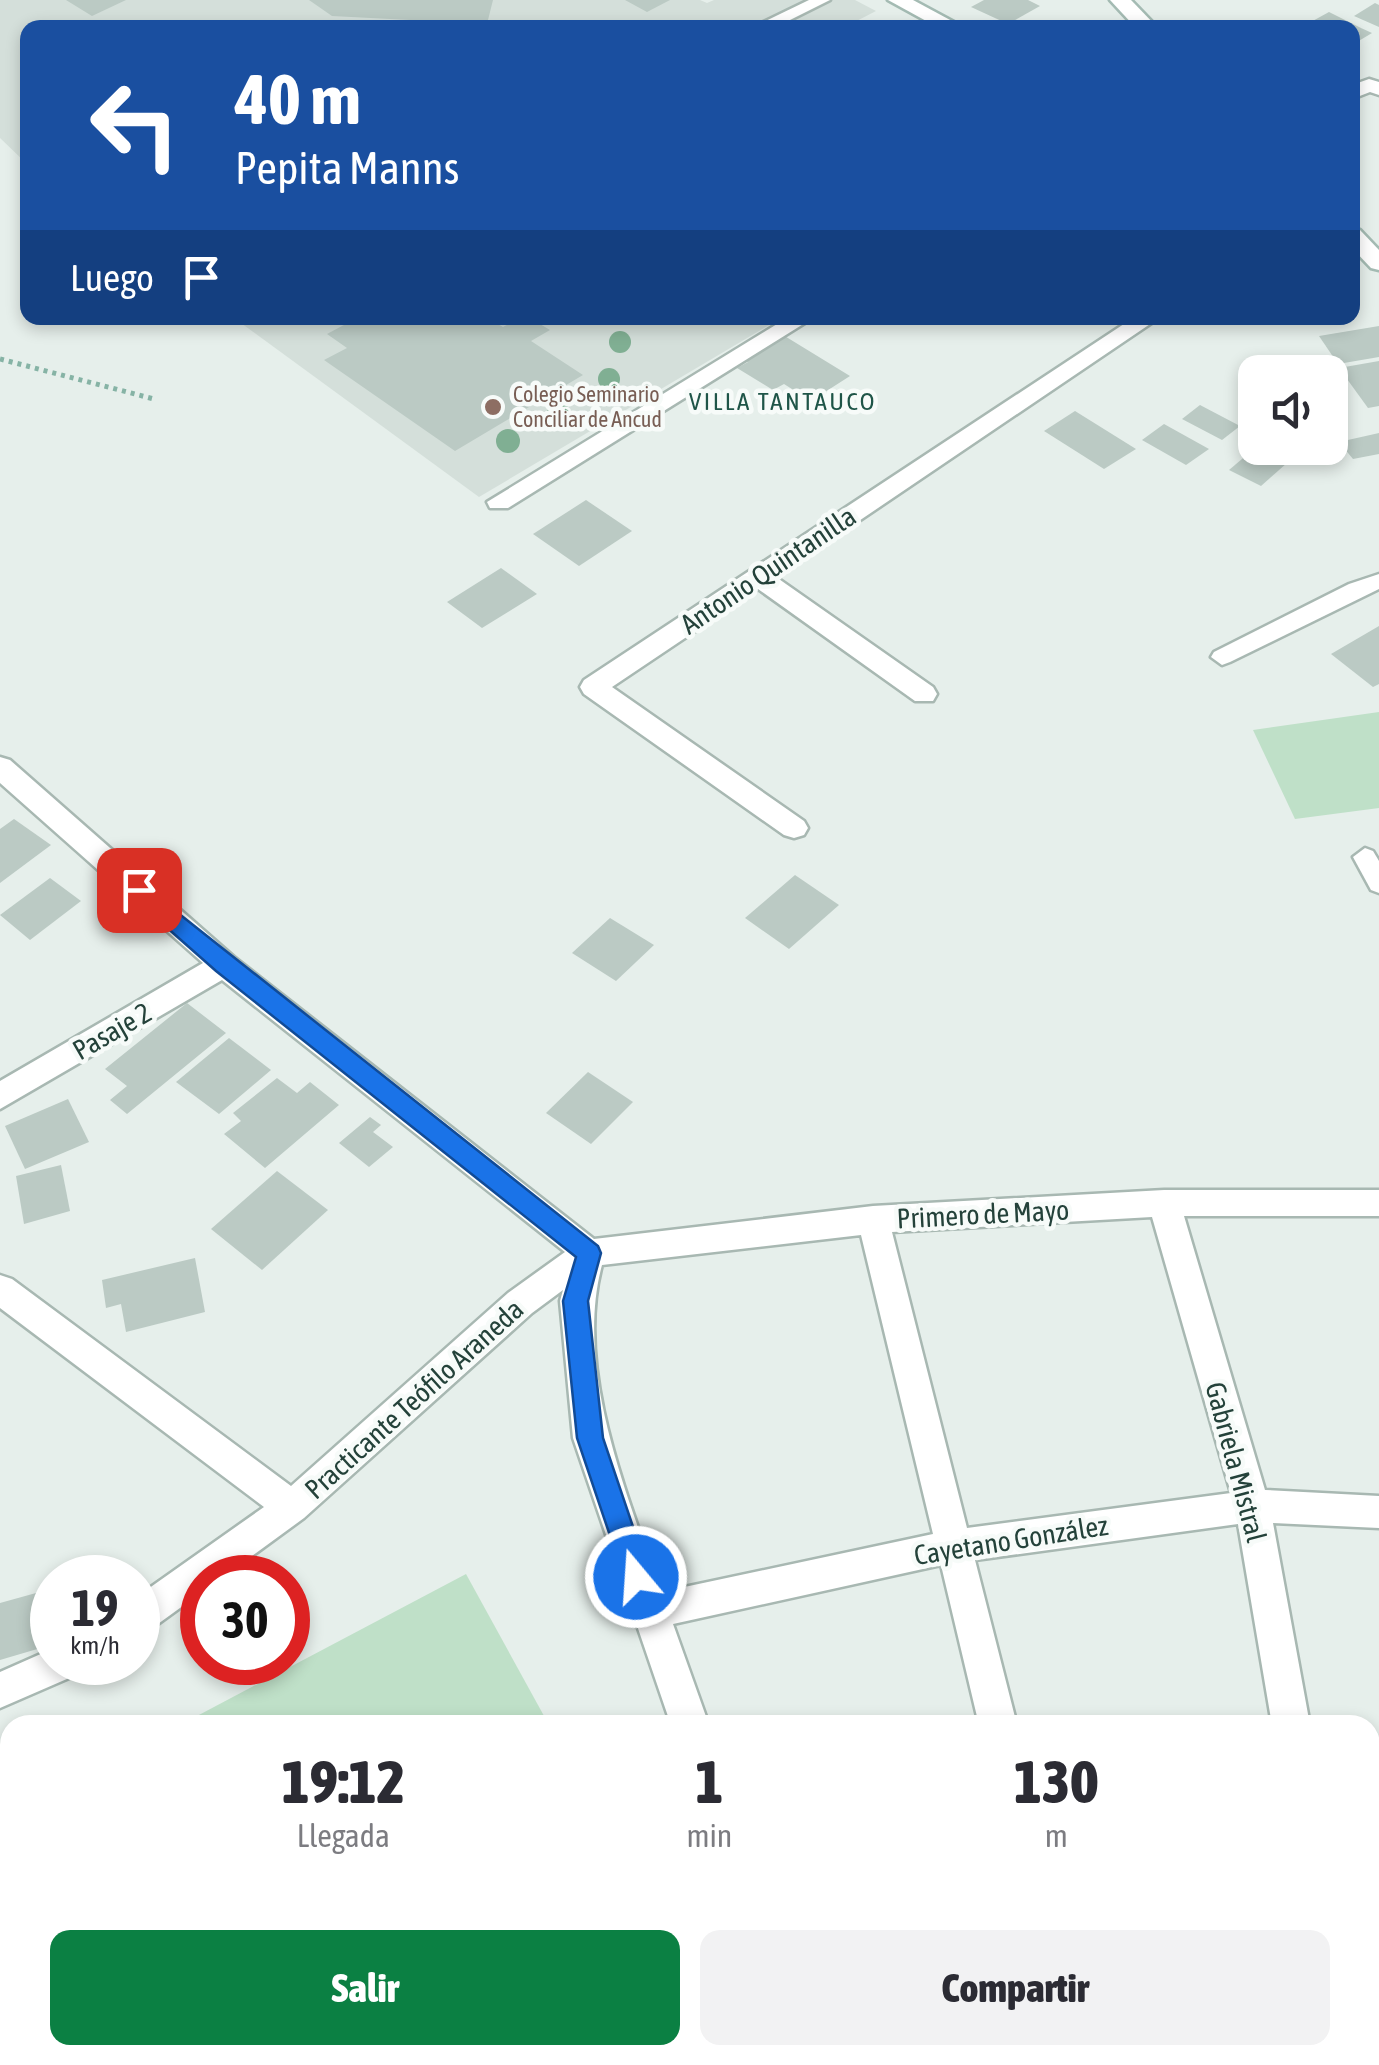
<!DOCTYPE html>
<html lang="es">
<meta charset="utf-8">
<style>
body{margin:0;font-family:"Asap Condensed",sans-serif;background:#f2f2f3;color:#2b2b33;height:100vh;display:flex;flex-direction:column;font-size:38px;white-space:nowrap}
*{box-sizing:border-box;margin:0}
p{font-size:32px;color:#7c7c81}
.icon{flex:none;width:55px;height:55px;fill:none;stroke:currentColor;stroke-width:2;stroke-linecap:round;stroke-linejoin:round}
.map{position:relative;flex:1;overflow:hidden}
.details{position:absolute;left:0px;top:1715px;width:1380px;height:350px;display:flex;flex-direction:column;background:#fff;border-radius:30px 30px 0 0;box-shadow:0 5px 15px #0003}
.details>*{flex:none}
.banner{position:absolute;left:20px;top:20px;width:1340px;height:305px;border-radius:20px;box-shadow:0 5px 15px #0003;background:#1a4fa0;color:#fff;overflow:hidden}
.fabs{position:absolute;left:1238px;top:355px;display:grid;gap:20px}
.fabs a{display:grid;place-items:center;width:110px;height:110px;border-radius:20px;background:#fff;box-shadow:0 5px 15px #0003;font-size:50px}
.speed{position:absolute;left:30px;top:1555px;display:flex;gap:20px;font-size:50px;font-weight:700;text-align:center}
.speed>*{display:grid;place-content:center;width:130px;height:130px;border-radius:50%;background:#fff;box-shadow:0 5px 15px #0003;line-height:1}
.speed small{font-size:25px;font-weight:400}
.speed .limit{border:15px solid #d22;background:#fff;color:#111}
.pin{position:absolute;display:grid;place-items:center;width:85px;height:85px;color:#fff;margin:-42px;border-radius:20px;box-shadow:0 5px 15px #0006}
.me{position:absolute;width:110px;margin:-55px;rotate:342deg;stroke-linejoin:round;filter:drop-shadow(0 0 8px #0008)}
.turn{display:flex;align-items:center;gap:35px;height:210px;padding:0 50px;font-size:45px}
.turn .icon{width:130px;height:130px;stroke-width:2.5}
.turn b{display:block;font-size:70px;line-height:85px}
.then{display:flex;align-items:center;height:95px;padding:0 50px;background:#0003;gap:20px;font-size:38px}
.eta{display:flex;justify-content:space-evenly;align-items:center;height:170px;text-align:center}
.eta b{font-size:60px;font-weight:800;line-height:70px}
.button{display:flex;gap:20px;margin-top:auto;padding:20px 50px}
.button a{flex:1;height:115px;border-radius:20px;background:#0b8043;color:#fff;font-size:40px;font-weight:800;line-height:115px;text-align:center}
.button a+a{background:#f2f2f3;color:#2b2b33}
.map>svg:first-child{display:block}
</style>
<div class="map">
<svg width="1379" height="2065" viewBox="0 0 1379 2065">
<rect width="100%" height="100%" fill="#e6efeb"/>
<g fill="#d4dfda">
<path d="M0,0H700L707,3L714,0H855L876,11L843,28H28L27,164L0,138Z"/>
<path d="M234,318H781L479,497Z"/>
</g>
<g fill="#bfe0c8">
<path d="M1379,712V808L1295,819L1253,730Z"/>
<path d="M466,1574L549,1725H180Z"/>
<path d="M270,2055H731L736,2065H274Z"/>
</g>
<g fill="#bbcac4">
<path d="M66,0H126L92,16Z"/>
<path d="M309,0H493L487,24L332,16Z"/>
<path d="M625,0H670L647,12Z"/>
<path d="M984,0H1028L1040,6L1008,24L971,7Z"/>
<path d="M1375,3L1379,5V27L1354,16Z"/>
<path d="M1329,12L1361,28L1372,33L1352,45V28H1318L1309,23Z"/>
<path d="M357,318H487L503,327L520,318H530L550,330L531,341L583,375L455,451L324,360L347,348L327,334Z"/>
<path d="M1379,326V357L1338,364L1319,336Z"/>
<path d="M783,335L850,376L811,401L784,384L773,390L737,368L748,362L743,359Z"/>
<path d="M1379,361V406L1368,408L1339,368Z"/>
<path d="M1200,405L1240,426L1222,440L1182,419Z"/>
<path d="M1075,411L1136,449L1104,469L1044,431Z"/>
<path d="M1164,424L1209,449L1186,465L1142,440Z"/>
<path d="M1379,433V454L1353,459L1339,442Z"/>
<path d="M1255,448L1287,463L1261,486L1229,470Z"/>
<path d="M586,500L632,531L579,566L533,534Z"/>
<path d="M501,568L537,594L482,628L447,602Z"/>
<path d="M1379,626V684L1373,687L1331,654Z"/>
<path d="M14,819L51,845L0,883V829Z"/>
<path d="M795,875L839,905L789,949L745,918Z"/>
<path d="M50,878L81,901L30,940L0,915Z"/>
<path d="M610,918L654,945L616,981L572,953Z"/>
<path d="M187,1003L226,1033L127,1114L110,1100L127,1086L105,1069Z"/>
<path d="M229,1038L271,1070L219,1114L176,1082Z"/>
<path d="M588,1072L633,1102L591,1144L546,1113Z"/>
<path d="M277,1078L297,1093L310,1082L339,1105L265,1168L224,1134L241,1121L233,1113Z"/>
<path d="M68,1099L89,1142L25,1169L5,1126Z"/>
<path d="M370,1117L381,1125L373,1132L393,1147L369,1167L339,1143Z"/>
<path d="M61,1165L70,1211L24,1224L16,1176Z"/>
<path d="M277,1171L328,1210L262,1270L211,1229Z"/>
<path d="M195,1258L205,1312L126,1332L121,1304L106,1308L102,1280Z"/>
<path d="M36,1593L44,1647L0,1660V1603Z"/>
</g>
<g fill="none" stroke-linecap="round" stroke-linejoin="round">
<defs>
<g id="lane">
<path d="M809,0H830L774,28H751Z"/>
<path d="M1379,574V589L1230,662L1222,665L1211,657L1214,652L1349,584Z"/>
<path d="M1365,848L1373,851L1379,861V893L1371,890L1353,857Z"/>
</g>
<g id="street">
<path d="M1369,79L1379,82V95L1370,92L1352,99V85Z"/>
<path d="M787,318H813L508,508H490L487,502Z"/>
<path d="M1133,318H1159L776,577L933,687L937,694L933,701H915L758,589L612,687L804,821L808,828L804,835L794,838L784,835L584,694L580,687L584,680Z"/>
<path d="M0,757L10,760L234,957L594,1239L873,1206L1164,1190H1379V1216H1184L1265,1490L1379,1496V1528L1273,1523L1310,1725H1272L1238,1524L975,1560L1017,1725H979L941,1565L673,1624L709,1725H671L573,1438L560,1301L563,1290L532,1313L304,1518L222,1578H202V1592L151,1629L138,1634V1596L264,1507L0,1308V1275L12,1279L291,1486L508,1293L565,1252L222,980L0,1109V1081L203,963L0,783ZM1152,1217L1231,1493L967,1528L892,1232ZM861,1235L933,1534L661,1592C627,1494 574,1369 602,1265Z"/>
<path d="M52,1649V1662H81L76,1675L0,1708V1672Z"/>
<rect x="1370" y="1777" width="9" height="38"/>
<path d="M804,2055H844L848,2065H808Z"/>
<path d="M1123,2055H1164L1168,2065H1127Z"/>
</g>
<g id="secondary">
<path d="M888,0H913L965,28H939Z"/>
<path d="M1110,0H1131L1158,28H1136Z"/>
<path d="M1352,229L1360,230L1379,250V270L1371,268L1352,248Z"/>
</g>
</defs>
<use href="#lane" stroke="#a8b8b2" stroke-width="5"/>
<use href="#street" stroke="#a8b8b2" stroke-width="5"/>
<use href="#secondary" stroke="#a4bbb3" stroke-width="5"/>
<path stroke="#86b3a5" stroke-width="5" stroke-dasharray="4 5" stroke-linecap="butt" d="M0,359L154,399"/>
<use href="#lane" fill="#fff" fill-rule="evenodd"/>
<use href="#street" fill="#fff" fill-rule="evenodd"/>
<use href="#secondary" fill="#fff" fill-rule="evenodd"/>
</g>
<g fill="#80af93">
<circle cx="620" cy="342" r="11"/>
<circle cx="609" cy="379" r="11"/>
<circle cx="558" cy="412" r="11"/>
<circle cx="508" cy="441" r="12"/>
</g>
<path fill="#1a73e8" stroke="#114b97" stroke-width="2.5" d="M139,882L598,1246L601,1253L588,1301L603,1438L650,1577L646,1586L636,1590L627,1586L577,1438L563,1301L576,1257L216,971L131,896L128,890L131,884Z"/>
<circle fill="#8d6e63" stroke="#f7fbf9" stroke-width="4" cx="493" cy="407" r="10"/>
<g text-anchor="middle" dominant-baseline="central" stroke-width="9" stroke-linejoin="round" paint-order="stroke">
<g font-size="22" fill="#785e54" stroke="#f7fbf9" text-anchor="start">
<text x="513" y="394">Colegio Seminario<tspan x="513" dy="25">Conciliar de Ancud</tspan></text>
</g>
<g font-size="25" letter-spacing="2.5" fill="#1f5548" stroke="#f7fbf9">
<text x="783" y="401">VILLA TANTAUCO</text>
</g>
<g font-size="28" fill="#24423a" stroke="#f7fbf9">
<text transform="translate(768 570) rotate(-34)">Antonio Quintanilla</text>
<text transform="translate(112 1031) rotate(-30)">Pasaje 2</text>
<text transform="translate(983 1214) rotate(-3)">Primero de Mayo</text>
<text transform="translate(414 1399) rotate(-42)">Practicante Teófilo Araneda</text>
<text transform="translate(1236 1462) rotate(75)">Gabriela Mistral</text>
<text transform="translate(1011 1540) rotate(-9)">Cayetano González</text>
</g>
</g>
</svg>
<div class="fabs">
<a><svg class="icon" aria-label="sound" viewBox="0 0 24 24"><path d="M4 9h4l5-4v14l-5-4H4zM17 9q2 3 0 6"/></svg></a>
</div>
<div class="speed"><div>19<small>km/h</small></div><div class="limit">30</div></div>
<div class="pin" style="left:139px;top:890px;background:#d93025"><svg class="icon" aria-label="arrive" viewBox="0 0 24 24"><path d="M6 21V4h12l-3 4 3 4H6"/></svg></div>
<svg class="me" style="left:636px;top:1577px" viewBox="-20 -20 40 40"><circle r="17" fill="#1a73e8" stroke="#fff" stroke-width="3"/><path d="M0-11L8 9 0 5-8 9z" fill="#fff"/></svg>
<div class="banner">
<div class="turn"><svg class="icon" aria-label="left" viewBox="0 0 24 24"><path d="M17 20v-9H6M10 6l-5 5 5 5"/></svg><div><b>40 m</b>Pepita Manns</div></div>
<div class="then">Luego<svg class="icon" aria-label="arrive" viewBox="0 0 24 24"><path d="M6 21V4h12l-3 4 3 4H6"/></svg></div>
</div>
<section class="details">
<div class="eta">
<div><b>19:12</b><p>Llegada</p></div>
<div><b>1</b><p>min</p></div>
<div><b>130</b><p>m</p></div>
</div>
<div class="button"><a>Salir</a><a>Compartir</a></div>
</section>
</div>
